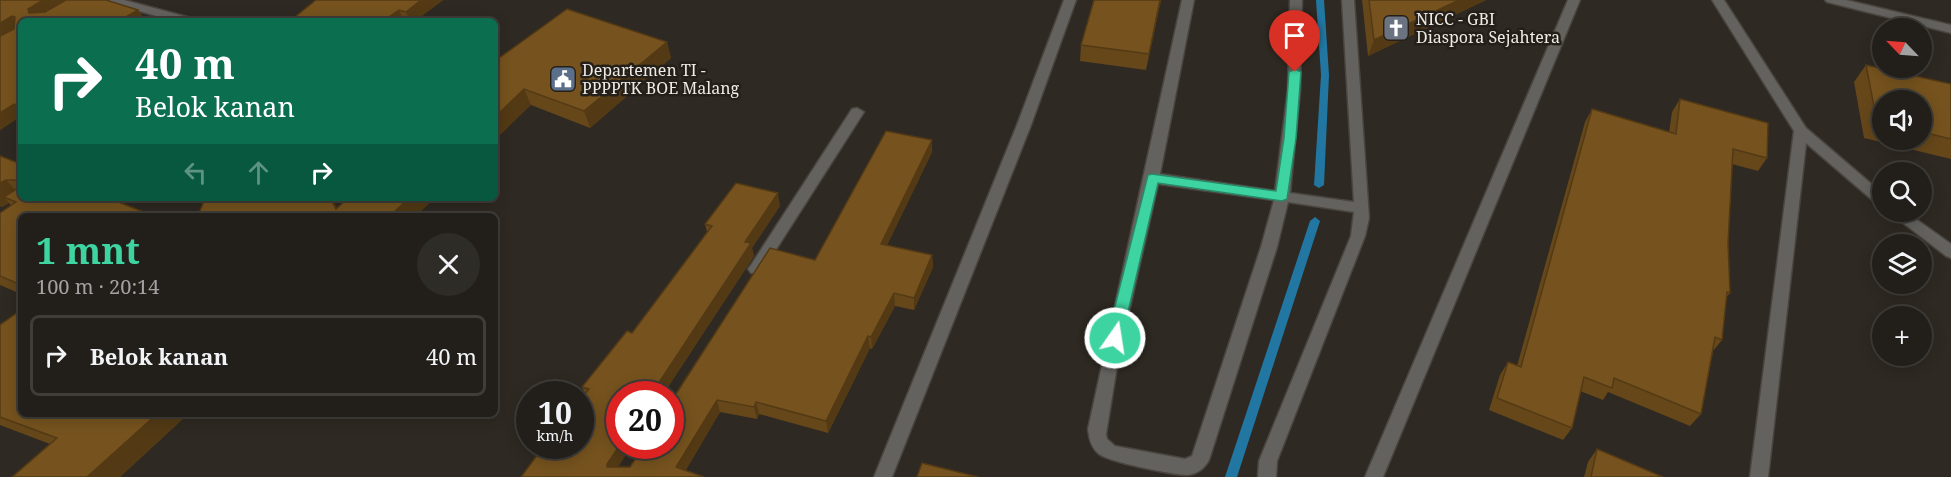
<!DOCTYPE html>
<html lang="id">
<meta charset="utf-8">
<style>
body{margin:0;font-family:"Noto Serif",serif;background:#2e2c27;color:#f1f3f6;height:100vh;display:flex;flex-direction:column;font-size:22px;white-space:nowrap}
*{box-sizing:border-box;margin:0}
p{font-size:20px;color:#a2a2a2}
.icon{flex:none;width:33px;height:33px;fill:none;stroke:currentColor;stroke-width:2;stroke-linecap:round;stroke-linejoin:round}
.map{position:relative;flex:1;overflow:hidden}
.details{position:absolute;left:18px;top:213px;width:480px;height:204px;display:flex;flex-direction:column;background:#221f1a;border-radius:9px;box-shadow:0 3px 15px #0003,0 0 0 2px #3f3d39}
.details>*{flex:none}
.guide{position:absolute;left:18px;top:18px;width:480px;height:183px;border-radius:9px;box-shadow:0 3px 15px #0003,0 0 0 2px #3f3d39;background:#0b6e4f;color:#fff;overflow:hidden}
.needle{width:39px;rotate:295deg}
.fabs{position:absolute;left:1872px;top:18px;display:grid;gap:12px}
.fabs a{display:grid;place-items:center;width:60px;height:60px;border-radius:50%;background:#221f1a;box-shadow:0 3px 15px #0003,0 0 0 2px #3f3d39;font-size:30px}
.speed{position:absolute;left:516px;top:381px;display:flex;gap:12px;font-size:30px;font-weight:700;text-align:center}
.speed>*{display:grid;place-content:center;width:78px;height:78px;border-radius:50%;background:#221f1a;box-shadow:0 3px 15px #0003,0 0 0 2px #3f3d39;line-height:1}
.speed small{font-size:15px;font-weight:400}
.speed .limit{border:9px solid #d22;background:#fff;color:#111}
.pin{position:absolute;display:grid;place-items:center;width:51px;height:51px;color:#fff;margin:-62px -26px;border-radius:50% 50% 50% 0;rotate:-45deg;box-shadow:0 0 6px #0007}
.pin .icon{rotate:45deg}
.me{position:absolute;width:66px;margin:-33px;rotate:13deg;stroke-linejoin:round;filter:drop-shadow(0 0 4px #0008)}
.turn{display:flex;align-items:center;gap:21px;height:126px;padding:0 18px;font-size:27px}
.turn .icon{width:78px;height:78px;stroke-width:2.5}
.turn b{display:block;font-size:42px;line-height:51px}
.lanes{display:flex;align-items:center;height:57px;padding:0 18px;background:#0003;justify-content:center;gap:30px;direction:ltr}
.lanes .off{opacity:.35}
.round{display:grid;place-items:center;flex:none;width:63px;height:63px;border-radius:32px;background:#2e2c27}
.headline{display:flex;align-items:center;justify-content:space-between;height:102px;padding:0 18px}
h1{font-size:36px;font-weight:700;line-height:45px;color:#3ed4a2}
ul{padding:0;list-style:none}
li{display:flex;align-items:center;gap:18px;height:81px;margin:0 12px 9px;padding:0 6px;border:3px solid #3f3d39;border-radius:9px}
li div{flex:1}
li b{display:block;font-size:22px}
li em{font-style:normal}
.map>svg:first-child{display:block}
</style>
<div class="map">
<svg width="1951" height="477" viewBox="0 0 1951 477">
<rect width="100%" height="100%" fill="#2e2922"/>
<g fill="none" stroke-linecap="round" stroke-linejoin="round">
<g fill="#2177a2" fill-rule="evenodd">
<path d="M1316,0H1324L1329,75L1324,185L1319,188L1314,185L1321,75Z"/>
<path d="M1315,217L1320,221L1237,477H1225L1310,221Z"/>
</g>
<defs>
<g id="minor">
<path d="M105,0H124L191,18L193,21H174L107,2Z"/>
<path d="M1064,0H1076L1031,125L892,477H874L1017,125Z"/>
<path d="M1182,0H1194L1160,174L1275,191L1288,90L1290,0H1302L1300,90L1290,193L1354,202L1342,0H1354L1369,218L1365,236L1277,461L1276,477H1258L1259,461L1351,236L1354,212L1288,202L1277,247L1209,460C1204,469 1197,474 1187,475C1174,475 1109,462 1099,454C1091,448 1089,438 1088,429ZM1158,184L1274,200L1261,247L1192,456L1185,459L1115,446L1107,439L1106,434L1118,360Z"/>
<path d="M1568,0H1580L1383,477H1365Z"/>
<path d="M1712,0H1724L1806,128L1882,193V205L1877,204L1806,143L1768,477H1750L1794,131Z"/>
<path d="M1825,0H1846L1951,25V33L1827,2Z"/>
<path d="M857,108L864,112L761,273H751L748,269L751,265L852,109Z"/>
<path d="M1889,212H1906L1951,244V258L1946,256Z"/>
</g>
</defs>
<use href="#minor" stroke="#49443d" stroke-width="3"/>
<use href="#minor" fill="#64625e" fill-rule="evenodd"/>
</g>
<g fill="#65471a" fill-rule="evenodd">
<path d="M0,0L138,10L145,20L143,21H21V116L0,130Z"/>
<path d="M316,0H443L415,21H290Z"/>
<path d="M1094,0H1161L1146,70L1080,61L1081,45Z"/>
<path d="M1362,0H1486L1368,56Z"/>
<path d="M667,42L671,58L590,128L531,105L495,61Z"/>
<path d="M1866,65L1951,84V159L1864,138L1854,82ZM1882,100H1922V140H1882Z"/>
<path d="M1680,99L1767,158L1758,171L1732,164L1728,243L1730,293L1726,298L1722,340L1713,351L1701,414L1690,426L1608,392L1603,400L1580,391L1572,428L1563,440L1489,410L1500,375L1508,362L1517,366L1585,122L1592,109L1669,133L1672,112Z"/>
<path d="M932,140V152L887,245L932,255L933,267L914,310L895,306L872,349L870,348L828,433L759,414L757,419L720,412L685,471L521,477L585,394L582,387L632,333L707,232L705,224L780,206L752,248L754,256L666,390L620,394L618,467H630L674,397L815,260Z"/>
<path d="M0,156L21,164V294L0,285V213L11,206L9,203L2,207L0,206Z"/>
<path d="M0,325L188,414L120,477H12L50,444L0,425Z"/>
<path d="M1597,449L1663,477H1584L1588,462Z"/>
</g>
<g fill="#533a15">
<path d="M43,0H68L36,19L29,13L28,9Z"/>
<path d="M421,0H443L415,21H410L406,12Z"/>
<path d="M1160,0H1161L1146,70L1149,54Z"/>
<path d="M1459,0H1486L1368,56L1374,40Z"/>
<path d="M138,10L145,20L143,21H122L121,20Z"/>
<path d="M399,10L404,21H383Z"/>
<path d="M12,16L20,27L0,37V23Z"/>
<path d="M667,42L671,58L590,128L584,111Z"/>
<path d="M524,89L531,105L495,140V117Z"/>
<path d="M14,104L21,112V116L0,130V113Z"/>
<path d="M932,140V152L882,256L881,244Z"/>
<path d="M6,180L21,196L4,197L9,203L2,207L0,205V183Z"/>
<path d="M778,193L780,206L752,248L754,256L666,390L667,394H664L660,381L745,242Z"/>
<path d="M330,198H332L341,216L336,209Z"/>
<path d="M409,198H435L416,216H390Z"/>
<path d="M932,255L933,267L914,310V298Z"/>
<path d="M894,293L895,306L872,349L871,337Z"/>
<path d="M868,336L870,348L828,433L826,421Z"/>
<path d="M717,400L720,412L682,477L676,467Z"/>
<path d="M756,402L759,414L757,419L754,407Z"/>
<path d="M157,414H188L120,477H87Z"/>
<path d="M620,445V446H632L612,476L607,467V464Z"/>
</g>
<g fill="#76531e" stroke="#533a15" stroke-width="1.5">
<path d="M0,0H43L28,9L29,13L45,12L66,0H106L138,10L121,20L126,21H21V107L14,104L0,113V36L14,29L15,17L12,16L0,23Z"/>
<path d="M316,0H421L406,12L399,10L383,21H290Z"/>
<path d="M1094,0H1160L1149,54L1081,45Z"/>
<path d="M1369,0H1459L1374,40Z"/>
<path d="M567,9L667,42L584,111L524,89L495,117V61Z"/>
<path d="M1866,65L1951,84V139L1922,132V100H1882V123L1877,122Z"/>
<path d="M1680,99L1768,123L1767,158L1733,149L1728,243L1730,293L1727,292L1722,340L1715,337L1701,414L1614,378L1612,388L1584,377L1572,428L1497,398L1508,362L1521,367L1592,109L1676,134Z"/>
<path d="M886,131L932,140L881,244L932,255L914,298L894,293L871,337L868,336L826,421L756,402L754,407L717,400L676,467L704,477H521L544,446H580V400L589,389L582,387L627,331L632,333L712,226L705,224L736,183L778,193L745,242L751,243L660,381V384H663L664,394H620V445L607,464V467H630L644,446H670V398L674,397L770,248L815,260Z"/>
<path d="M0,156L21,164V180H6L0,183Z"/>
<path d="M21,186V198H108L154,216H21V285L0,276V213L16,202L4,197Z"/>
<path d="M205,198H330L336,209L348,198H409L390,216H198Z"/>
<path d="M21,310V414H157L87,477H12L57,438L0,417V325Z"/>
<path d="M1597,449L1663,477H1591Z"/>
<path d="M922,463L978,477H917Z"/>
</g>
<path fill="#3ed4a2" stroke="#288a69" stroke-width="1.5" d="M1295,69L1301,72L1296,138L1287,199L1282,201L1158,183L1122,338L1120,343H1109L1107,338L1148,175L1152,174L1276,191L1284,138L1289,72Z"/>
<defs>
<symbol id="church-square" viewBox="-11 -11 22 22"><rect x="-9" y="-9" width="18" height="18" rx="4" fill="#6b7280" stroke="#241f18"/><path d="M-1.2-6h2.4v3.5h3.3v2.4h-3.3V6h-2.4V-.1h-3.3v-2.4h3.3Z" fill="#fff"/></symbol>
<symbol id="civic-square" viewBox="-11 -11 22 22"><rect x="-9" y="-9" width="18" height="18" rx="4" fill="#5c6f8a" stroke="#241f18"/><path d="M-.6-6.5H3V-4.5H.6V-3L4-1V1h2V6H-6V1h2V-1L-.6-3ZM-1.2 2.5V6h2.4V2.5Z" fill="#fff"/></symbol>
</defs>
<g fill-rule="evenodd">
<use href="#church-square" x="1381" y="13" width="30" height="30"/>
<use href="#civic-square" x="548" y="64" width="30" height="30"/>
</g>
<g text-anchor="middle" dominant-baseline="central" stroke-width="5" stroke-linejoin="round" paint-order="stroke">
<g font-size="16" fill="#eeeae6" stroke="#241f18" text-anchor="start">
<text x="1416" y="19">NICC - GBI<tspan x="1416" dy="18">Diaspora Sejahtera</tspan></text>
<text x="582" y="70">Departemen TI -<tspan x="582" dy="18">PPPPTK BOE Malang</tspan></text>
</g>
</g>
</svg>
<div class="fabs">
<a><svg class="needle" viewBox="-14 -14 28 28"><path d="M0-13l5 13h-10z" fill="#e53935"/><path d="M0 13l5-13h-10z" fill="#a2a2a2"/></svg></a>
<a><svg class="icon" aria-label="sound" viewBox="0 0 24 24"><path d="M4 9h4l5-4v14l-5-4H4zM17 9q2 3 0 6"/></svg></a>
<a><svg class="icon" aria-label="search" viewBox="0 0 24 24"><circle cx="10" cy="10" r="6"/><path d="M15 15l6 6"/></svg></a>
<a><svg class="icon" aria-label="layers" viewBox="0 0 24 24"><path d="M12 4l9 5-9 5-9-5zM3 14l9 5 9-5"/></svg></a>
<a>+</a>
</div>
<div class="speed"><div>10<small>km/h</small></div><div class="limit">20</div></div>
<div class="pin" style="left:1295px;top:72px;background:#d93025"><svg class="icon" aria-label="arrive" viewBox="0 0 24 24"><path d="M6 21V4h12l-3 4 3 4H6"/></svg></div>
<svg class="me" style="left:1115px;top:338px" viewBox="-20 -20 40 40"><circle r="17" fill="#3ed4a2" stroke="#fff" stroke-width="3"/><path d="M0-11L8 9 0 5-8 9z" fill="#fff"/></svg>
<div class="guide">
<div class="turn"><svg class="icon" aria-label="right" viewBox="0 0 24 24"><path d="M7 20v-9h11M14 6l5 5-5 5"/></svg><div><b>40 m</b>Belok kanan</div></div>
<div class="lanes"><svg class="icon off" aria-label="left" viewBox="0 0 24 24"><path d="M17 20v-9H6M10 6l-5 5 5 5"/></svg><svg class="icon off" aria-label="ahead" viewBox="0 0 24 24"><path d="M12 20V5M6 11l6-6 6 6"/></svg><svg class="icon" aria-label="right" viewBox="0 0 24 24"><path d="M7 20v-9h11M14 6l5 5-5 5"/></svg></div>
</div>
<section class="details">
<div class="headline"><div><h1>1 mnt</h1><p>100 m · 20:14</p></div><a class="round"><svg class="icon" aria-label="close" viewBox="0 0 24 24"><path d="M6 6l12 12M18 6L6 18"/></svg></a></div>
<ul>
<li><svg class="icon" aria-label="right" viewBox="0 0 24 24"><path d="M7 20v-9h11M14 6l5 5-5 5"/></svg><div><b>Belok kanan</b></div><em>40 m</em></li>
</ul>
</section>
</div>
